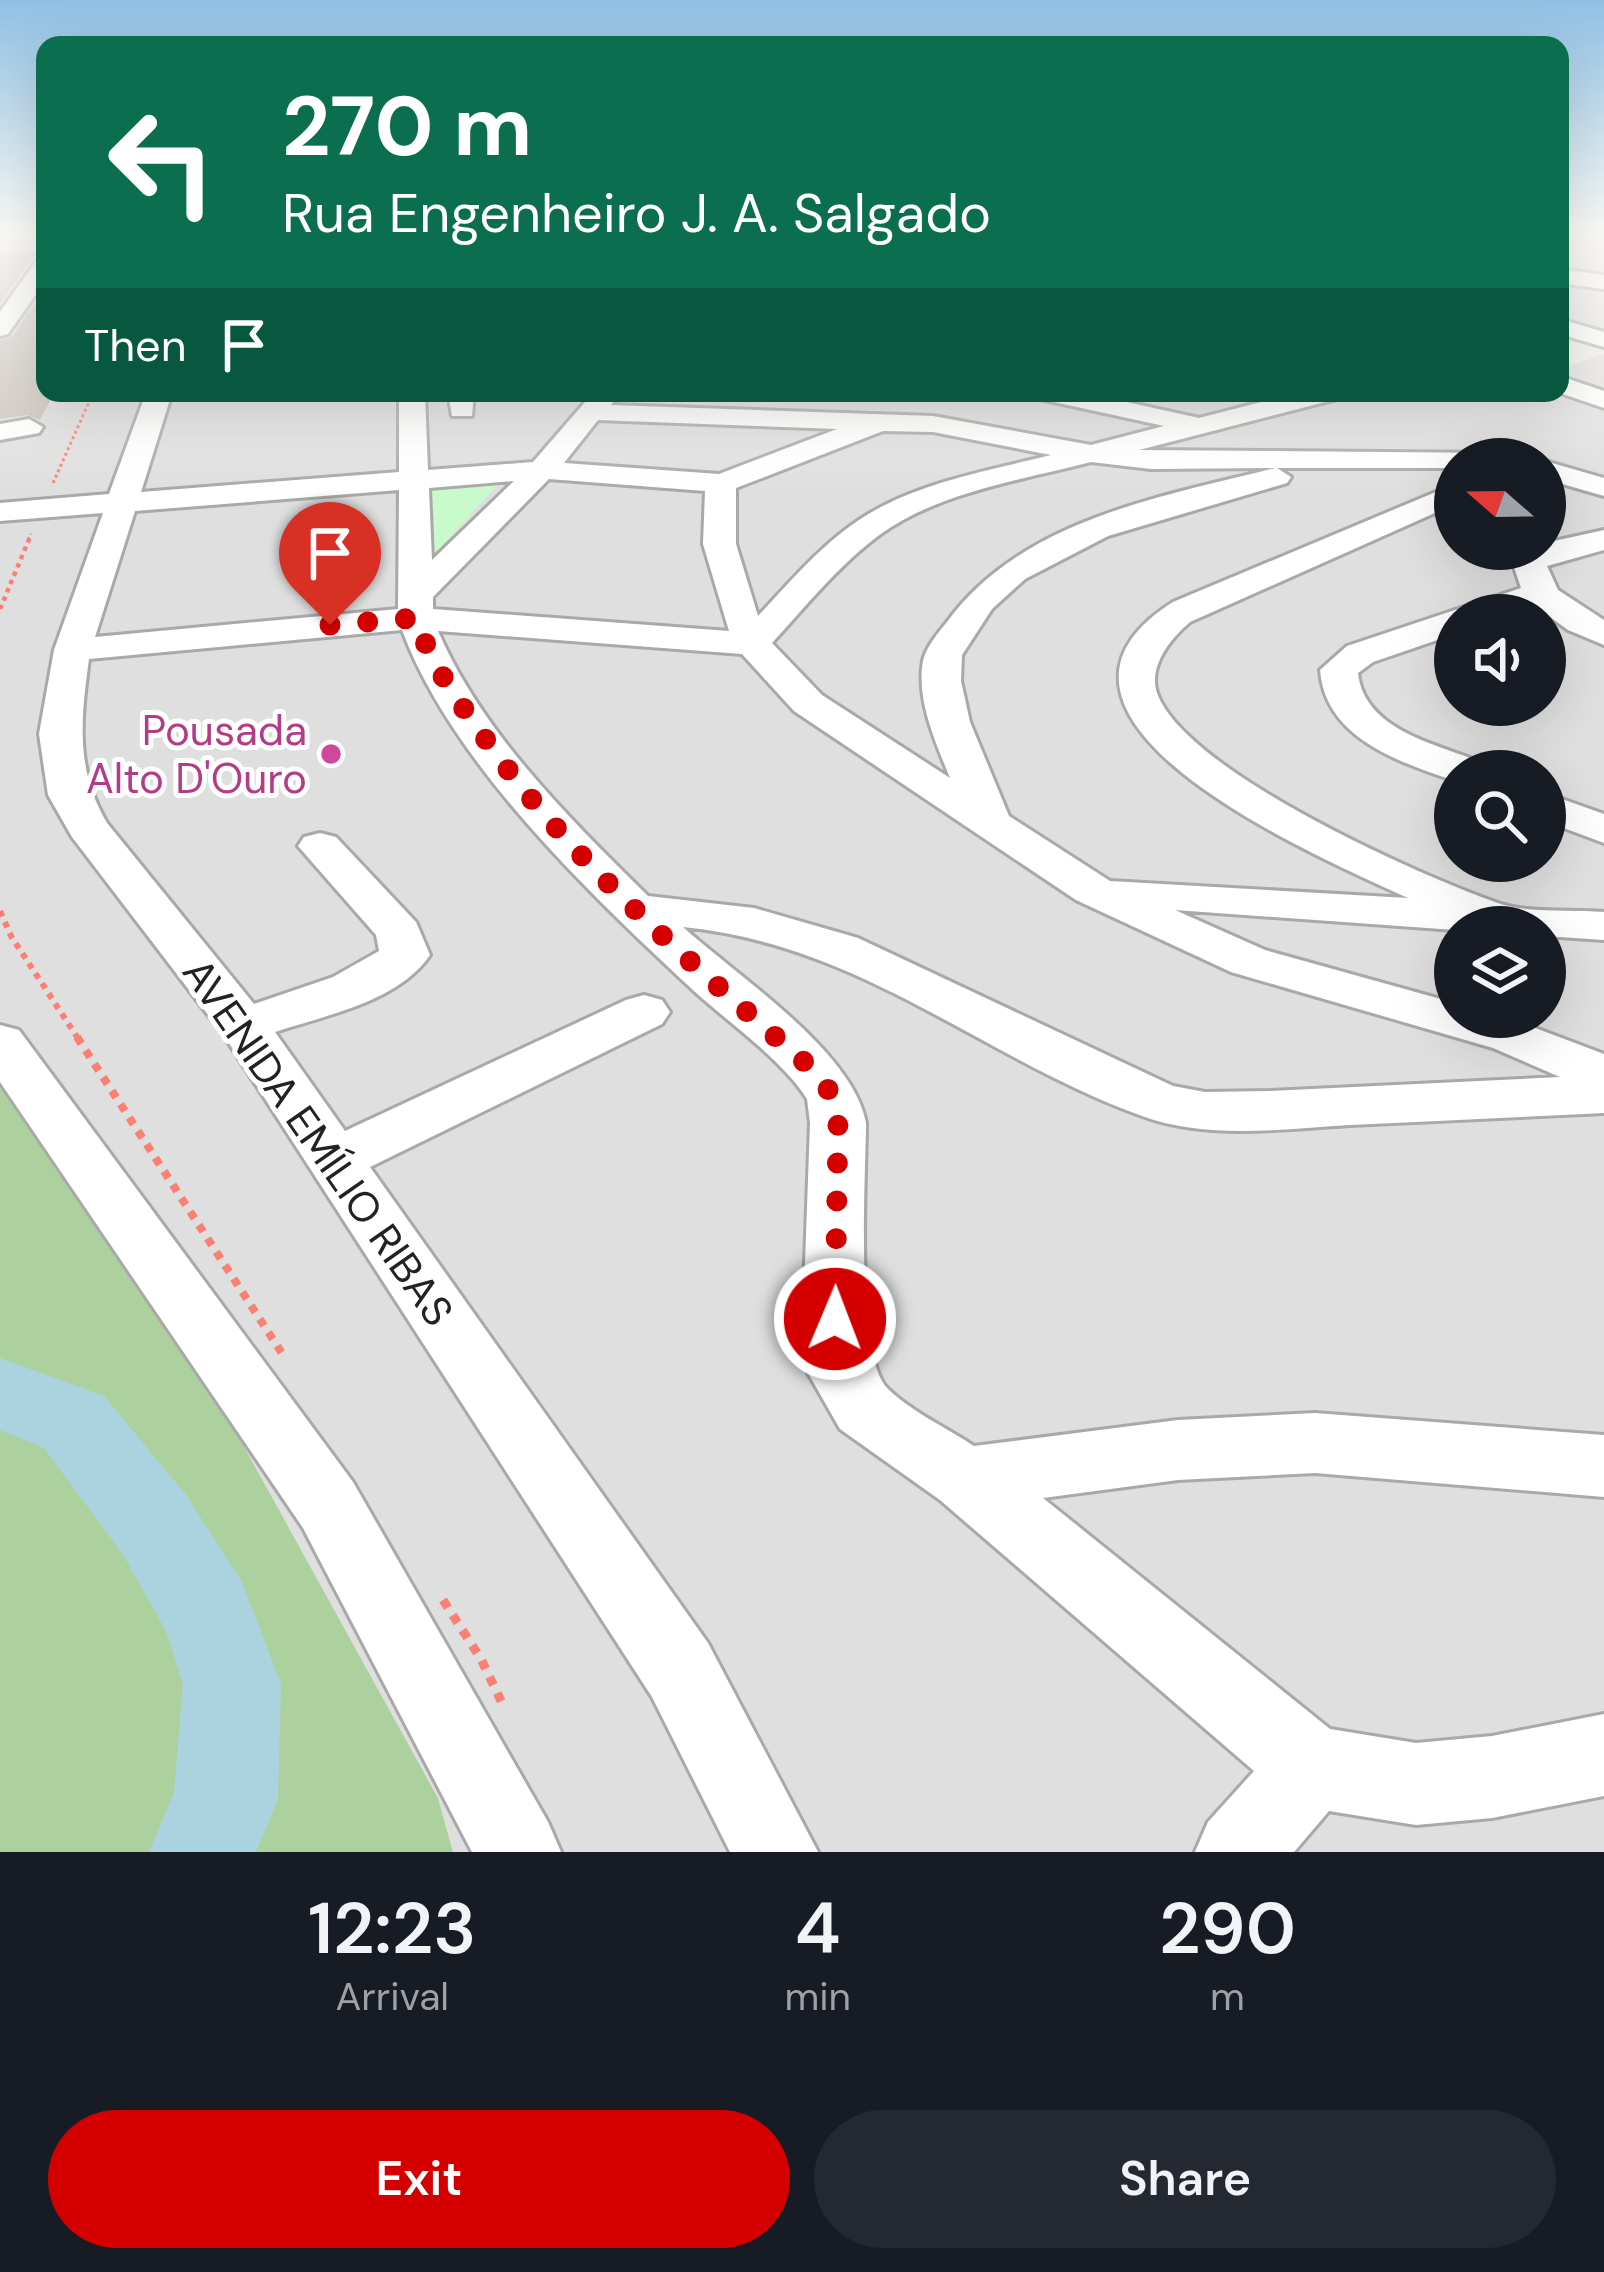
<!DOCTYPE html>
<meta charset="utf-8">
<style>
body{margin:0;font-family:"DM Sans",sans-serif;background:#242831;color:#f1f3f6;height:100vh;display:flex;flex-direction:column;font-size:45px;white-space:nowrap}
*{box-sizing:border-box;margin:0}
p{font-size:39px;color:#9ea1a6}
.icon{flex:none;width:66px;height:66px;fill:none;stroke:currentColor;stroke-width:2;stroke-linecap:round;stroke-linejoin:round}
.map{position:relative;height:1852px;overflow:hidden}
.panel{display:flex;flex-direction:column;background:#171b24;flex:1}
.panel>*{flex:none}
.guide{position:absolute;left:36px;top:36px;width:1533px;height:366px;border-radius:24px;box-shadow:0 12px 48px #0002;background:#0b6e4f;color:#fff;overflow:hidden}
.needle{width:78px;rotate:290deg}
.tools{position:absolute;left:1434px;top:438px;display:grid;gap:24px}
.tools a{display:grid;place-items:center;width:132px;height:132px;border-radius:50%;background:#171b24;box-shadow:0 12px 48px #0002;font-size:60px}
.pin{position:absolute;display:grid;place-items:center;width:102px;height:102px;color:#fff;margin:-123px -51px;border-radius:50% 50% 50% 0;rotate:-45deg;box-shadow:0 0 12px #0007}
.pin .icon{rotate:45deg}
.me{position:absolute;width:132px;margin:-66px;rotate:1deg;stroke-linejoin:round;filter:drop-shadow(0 0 9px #0008)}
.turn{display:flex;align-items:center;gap:42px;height:252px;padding:0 48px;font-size:54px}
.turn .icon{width:156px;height:156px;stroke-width:2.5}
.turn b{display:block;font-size:84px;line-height:102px}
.then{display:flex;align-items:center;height:114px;padding:0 48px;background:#0003;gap:24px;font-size:45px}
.eta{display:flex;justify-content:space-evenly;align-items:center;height:204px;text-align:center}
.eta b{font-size:72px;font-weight:600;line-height:84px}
.primary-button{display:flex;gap:24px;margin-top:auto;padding:24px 48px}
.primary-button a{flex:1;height:138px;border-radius:72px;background:#d40000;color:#fff;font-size:48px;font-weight:600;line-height:138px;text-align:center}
.primary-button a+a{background:#242831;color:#f1f3f6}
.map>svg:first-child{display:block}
</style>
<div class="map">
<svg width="1604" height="1852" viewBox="0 0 1604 1852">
<rect width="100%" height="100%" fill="#f2efe9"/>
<g fill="#e0dfdf" fill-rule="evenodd">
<path d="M0,232H45V393H1560V369L1604,354V1852H453L438,1798L72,1135L0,1056ZM1455,459H1545V549H1455ZM1455,615H1545V705H1455ZM1455,771H1545V861H1455ZM1455,927H1545V1017H1455Z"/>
<path d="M1560,232H1604V345L1560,334Z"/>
</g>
<path fill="#add19e" d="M0,1056L72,1135L438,1798L453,1852H0Z"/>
<path fill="#c8facc" d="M487,479L500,482L431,558L432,485Z"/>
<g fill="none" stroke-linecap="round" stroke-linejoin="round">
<path fill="#aad3df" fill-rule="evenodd" d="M0,1358L104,1396L186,1495L242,1582L281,1684L278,1799L256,1852H149L174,1793L183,1684L166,1631L122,1553L44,1448L0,1430Z"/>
</g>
<g fill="#c7bfb8">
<path d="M41,252L33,257L0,304V254Z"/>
<path d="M37,300H45V393H54L40,420L28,415L0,419V340L12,337Z"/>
</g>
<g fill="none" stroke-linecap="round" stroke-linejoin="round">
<defs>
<g id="minor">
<path d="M45,259V281L8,334L0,336V312L37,260Z"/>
<path d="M1560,269L1604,275V289L1560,283Z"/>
<path d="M1560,319L1604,332V347L1560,334Z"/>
<path d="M1560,376L1604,391V408L1560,393Z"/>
<path d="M146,393H172L141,492L399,472V393H425L428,470L533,462L593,393H620L611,405L933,416L1091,445L1164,426L1040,399L1036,393H1086L1199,418L1296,393H1341L1337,399L1139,450L1497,453L1502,459H1455V468H1277L1291,477L1287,483L1108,536L1025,579L992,609L962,655L961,681L970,722L1009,816L1110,881L1408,898C1325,860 989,718 1173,602L1455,484V504L1190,622C1171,638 1148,666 1157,693C1185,771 1416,874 1495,902C1526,914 1570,909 1604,912V940L1545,936V927L1455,930L1175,910L1265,950L1455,1003V1017H1506L1604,1054V1113C1519,1117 1434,1121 1350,1125C1282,1129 1207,1140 1142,1116C980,1057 863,945 683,927C738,977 853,1051 866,1123C866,1176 854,1356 888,1389C912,1412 947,1428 974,1446L1178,1420L1315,1413L1604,1435V1497L1315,1473L1178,1480L1043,1498L1330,1729L1416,1743L1492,1736L1604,1714V1796L1492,1818L1416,1825L1329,1811L1294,1852H1195L1208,1822L1254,1771L940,1500L840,1429L808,1373L803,1319L810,1123L807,1099C784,1061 728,1022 694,991C592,896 452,764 402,630L89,659C81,719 75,769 107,823L254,1004L333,977L379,951L376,935L298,846L304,837L320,833L336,837L416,922L430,955C398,1002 326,1015 275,1032L345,1131L626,1000L644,995L662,1000L670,1012L662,1024L370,1167L708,1643L818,1852H730L652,1697L225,1037L72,837L48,795L39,734L54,650L103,513L0,521V503L109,494ZM598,420L837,429L719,474L564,463ZM883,431L933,432L1051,455C987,471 914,483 859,520C820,546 789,583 758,616L736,544V488ZM1091,462L1151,469L1275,468C1160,497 1021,520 947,622C938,633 926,647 923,661C916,700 936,743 950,778L822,695L772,643C806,606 838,566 878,536C937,492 1022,480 1091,462ZM549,479L705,491L703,544L729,631L433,609V597ZM514,481L432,560L429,488ZM399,490L398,609L95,637L135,511ZM438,631L742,654L794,711L1076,900L1231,972L1493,1048L1560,1077L1269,1091L1205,1092L1173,1086L858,938L754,908L648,896C570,819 482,733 438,631Z"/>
<path d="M448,393H474L472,416H452Z"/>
<path d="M29,419L43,427L39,433L0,440V424Z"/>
<path d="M1545,461L1604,478V496L1545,479Z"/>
<path d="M1604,530V550L1547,566L1558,590L1604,620V645L1568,630L1535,606L1510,615H1455V634L1373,662L1358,673C1364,730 1436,744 1481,762L1487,771H1455V781C1399,762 1325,738 1320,670L1347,646L1521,588L1513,564L1526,549H1545V543Z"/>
<path d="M1545,793L1604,814V843L1545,821Z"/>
<path d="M0,1025L19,1030L353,1482L548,1822L561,1852H472L303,1528L0,1082Z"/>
</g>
</defs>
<use href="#minor" stroke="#a9a9a9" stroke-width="6"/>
<g stroke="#fa8072" stroke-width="3" stroke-dasharray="3 3" stroke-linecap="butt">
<path d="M53,483L93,393"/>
<path d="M28,540L31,534"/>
</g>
<path stroke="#fa8072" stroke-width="4.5" stroke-dasharray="4.5 4.5" stroke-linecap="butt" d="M0,609L30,537"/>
<path stroke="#fa8072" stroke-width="6" stroke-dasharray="6 6" stroke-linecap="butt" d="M0,911L11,936L79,1040"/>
<path stroke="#fa8072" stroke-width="8" stroke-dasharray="8 8" stroke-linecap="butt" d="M77,1037L285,1358"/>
<path stroke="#fa8072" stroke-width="9" stroke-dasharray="9 9" stroke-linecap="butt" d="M443,1600L481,1659L502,1703"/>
<use href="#minor" fill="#fff" fill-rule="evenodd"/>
</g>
<linearGradient id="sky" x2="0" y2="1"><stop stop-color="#8fc0e4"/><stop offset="0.47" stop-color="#f9f8f5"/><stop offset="1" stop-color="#f9f8f5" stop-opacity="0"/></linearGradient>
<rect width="1604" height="491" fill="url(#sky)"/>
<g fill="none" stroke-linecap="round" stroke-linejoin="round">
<path stroke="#d40000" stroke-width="21" stroke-dasharray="0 37.8" d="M330,625L416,618C430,663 457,699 484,737C576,868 700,970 819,1075L834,1099L838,1123L835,1319"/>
</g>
<circle fill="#d1479c" stroke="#fff" stroke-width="4.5" cx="331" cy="754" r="12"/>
<g text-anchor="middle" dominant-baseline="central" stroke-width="10" stroke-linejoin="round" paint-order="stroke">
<g font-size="42" fill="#b23c85" stroke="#fff" text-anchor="end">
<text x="307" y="730">Pousada<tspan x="307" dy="48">Alto D'Ouro</tspan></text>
</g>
<g font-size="42" fill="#222" stroke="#fff">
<text transform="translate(318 1142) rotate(55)">AVENIDA EMÍLIO RIBAS</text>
</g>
</g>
</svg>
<div class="tools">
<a><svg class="needle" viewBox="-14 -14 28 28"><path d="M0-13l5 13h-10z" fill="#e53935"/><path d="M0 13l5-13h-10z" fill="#9ea1a6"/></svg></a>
<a><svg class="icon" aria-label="sound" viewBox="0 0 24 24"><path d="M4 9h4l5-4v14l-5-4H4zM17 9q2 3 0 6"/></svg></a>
<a><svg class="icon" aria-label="search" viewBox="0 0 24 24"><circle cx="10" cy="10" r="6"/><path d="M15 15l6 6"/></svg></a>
<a><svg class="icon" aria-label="layers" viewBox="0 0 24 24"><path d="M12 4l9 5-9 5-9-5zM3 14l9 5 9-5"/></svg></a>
</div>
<div class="pin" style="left:330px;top:625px;background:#d93025"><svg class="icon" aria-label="arrive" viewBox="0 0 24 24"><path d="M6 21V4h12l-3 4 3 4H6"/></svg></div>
<svg class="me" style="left:835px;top:1319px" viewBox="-20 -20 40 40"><circle r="17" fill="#d40000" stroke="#fff" stroke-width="3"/><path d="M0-11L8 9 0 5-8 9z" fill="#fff"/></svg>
<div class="guide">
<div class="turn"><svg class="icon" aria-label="left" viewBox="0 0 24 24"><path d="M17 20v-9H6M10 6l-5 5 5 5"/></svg><div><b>270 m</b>Rua Engenheiro J. A. Salgado</div></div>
<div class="then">Then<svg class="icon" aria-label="arrive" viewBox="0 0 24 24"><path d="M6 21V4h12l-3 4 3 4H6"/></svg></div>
</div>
</div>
<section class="panel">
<div class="eta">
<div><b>12:23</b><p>Arrival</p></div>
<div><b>4</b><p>min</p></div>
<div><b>290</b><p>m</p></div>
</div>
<div class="primary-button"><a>Exit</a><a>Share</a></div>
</section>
